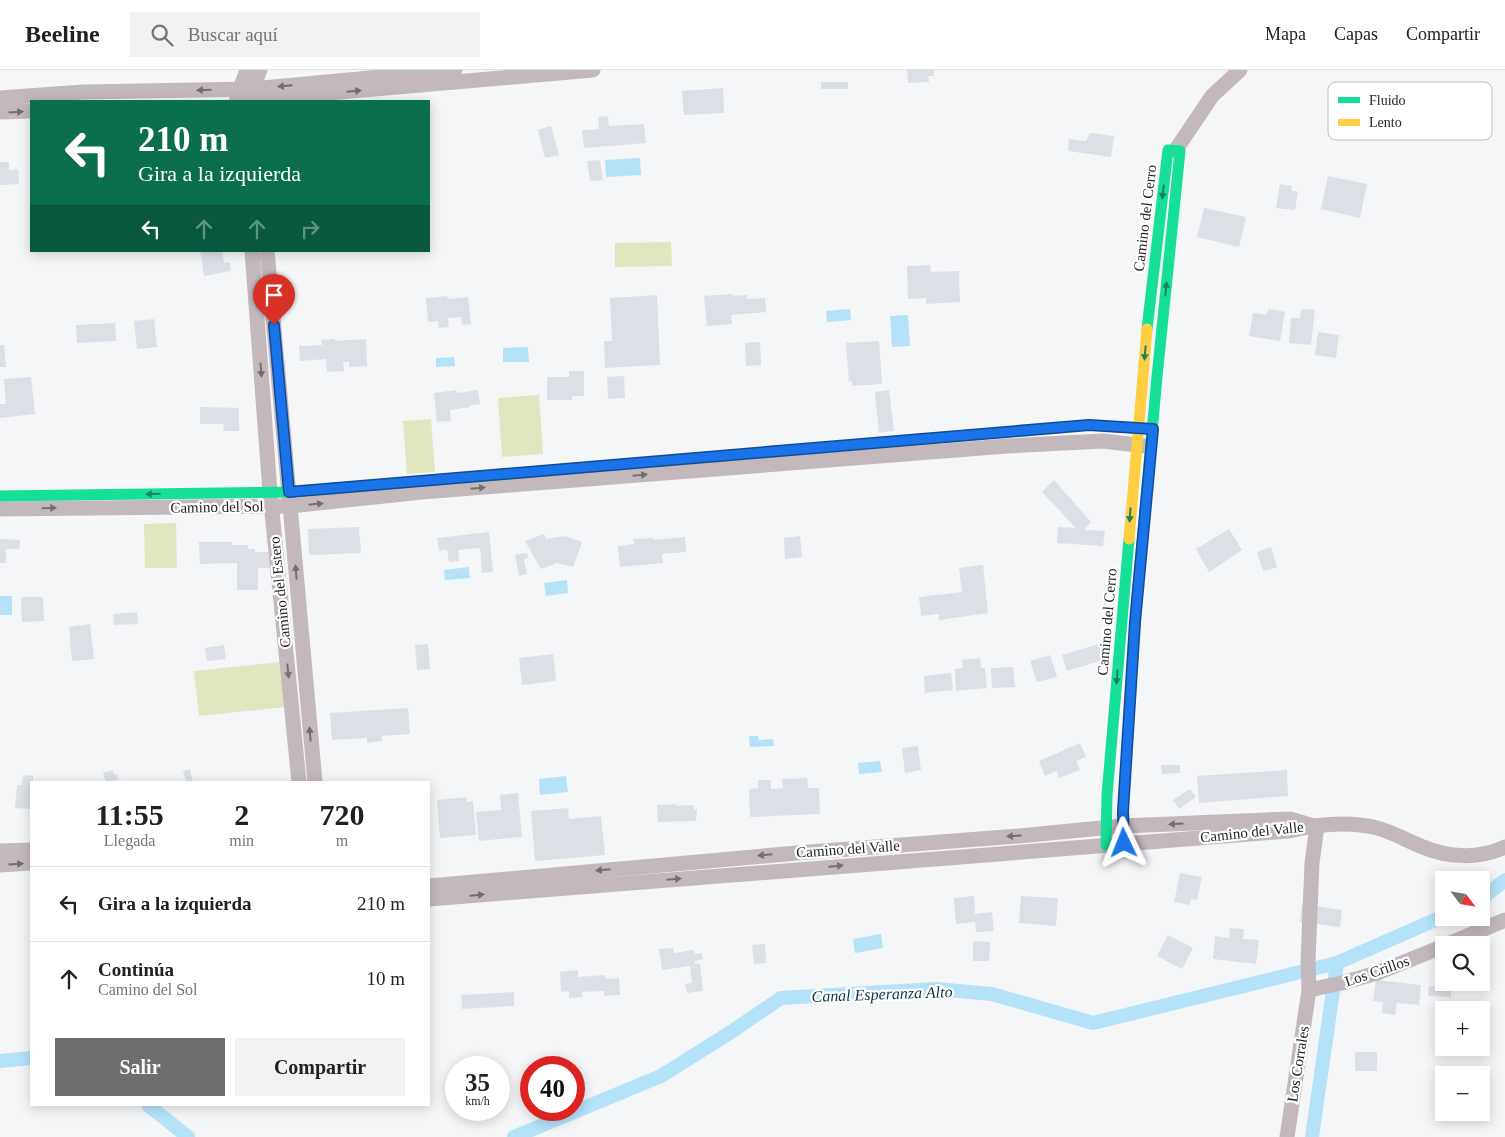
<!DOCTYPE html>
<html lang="es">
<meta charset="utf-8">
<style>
body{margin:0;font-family:"Times New Roman",serif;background:#f2f2f2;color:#202124;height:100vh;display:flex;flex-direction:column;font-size:19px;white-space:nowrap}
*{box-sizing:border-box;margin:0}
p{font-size:16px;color:#757577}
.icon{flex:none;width:28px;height:28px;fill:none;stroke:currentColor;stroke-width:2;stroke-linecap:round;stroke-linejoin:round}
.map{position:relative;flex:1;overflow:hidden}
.sheet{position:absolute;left:30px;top:711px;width:400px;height:325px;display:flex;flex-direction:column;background:#fff;border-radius:0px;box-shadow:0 2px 12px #0003}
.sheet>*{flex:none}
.banner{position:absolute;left:30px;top:30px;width:400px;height:152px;border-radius:0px;box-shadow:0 2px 12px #0003;background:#0b6e4f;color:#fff;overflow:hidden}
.needle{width:32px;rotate:121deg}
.fabs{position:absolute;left:1435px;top:801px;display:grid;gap:10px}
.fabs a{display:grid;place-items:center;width:55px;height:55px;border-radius:0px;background:#fff;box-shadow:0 2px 12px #0003;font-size:25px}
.speed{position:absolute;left:445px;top:986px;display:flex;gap:10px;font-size:25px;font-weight:700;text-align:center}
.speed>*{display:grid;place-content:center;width:65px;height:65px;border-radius:50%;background:#fff;box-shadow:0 2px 12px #0003;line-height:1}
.speed small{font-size:12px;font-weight:400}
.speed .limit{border:8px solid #d22;background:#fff;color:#111}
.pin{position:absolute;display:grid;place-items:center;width:42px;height:42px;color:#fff;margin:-51px -21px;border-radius:50% 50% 50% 0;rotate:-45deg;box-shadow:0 0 5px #0007}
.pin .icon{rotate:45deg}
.me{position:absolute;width:55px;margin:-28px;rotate:358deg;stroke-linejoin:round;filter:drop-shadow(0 0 4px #0008)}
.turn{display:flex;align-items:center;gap:18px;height:105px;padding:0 25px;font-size:22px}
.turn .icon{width:65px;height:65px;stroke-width:2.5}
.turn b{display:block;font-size:35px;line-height:42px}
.lanes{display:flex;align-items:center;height:48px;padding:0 25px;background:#0003;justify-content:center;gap:25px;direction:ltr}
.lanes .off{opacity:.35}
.eta{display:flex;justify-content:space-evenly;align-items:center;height:85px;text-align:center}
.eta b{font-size:30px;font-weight:600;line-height:35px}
.action{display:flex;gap:10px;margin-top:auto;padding:10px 25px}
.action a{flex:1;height:58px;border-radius:0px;background:#6c6e70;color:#fff;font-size:20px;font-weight:600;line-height:58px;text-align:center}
.action a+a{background:#f2f2f2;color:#202124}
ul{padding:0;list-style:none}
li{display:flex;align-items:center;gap:15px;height:75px;padding:0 25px;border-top:1px solid #e0e0e0}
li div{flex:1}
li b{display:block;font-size:19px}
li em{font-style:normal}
header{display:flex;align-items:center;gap:30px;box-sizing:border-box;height:70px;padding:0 25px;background:#fff;border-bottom:1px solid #e0e0e0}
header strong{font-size:24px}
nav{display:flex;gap:28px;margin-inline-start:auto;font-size:18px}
.search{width:350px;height:45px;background:#f2f2f2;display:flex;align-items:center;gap:12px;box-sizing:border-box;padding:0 18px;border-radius:0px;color:#757577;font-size:19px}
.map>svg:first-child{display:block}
</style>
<header>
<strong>Beeline</strong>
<div class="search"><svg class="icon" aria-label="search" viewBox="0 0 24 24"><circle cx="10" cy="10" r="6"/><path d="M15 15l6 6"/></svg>Buscar aquí</div>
<nav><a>Mapa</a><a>Capas</a><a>Compartir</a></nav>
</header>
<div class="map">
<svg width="1505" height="1067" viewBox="0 0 1505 1067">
<rect width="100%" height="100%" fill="#f4f6f8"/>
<g fill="#e0e6bd">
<path d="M671,172L672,196L615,197V173Z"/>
<path d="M539,325L543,384L502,387L498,328Z"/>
<path d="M431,349L435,402L407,404L403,351Z"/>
<path d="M176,453L177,498H145L144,454Z"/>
<path d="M280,592L285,637L199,646L194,601Z"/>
</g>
<g fill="#b3e2f9">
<path d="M640,88L641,105L606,107L605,90Z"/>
<path d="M850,239L851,250L827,252L826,241Z"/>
<path d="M908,245L910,276L892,277L890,246Z"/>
<path d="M528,277L529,292H503V278Z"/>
<path d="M454,287L455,296L436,297V288Z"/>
<path d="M469,497L470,508L445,510L444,500Z"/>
<path d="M567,510L568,523L546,526L544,513Z"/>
<rect x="0" y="526" width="12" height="19"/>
<path d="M749,666H758L759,670L773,669L774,676L750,677Z"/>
<path d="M880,691L882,702L859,704L858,693Z"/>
<path d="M566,706L568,722L540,725L539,709Z"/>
<path d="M881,864L883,878L855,883L853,869Z"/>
</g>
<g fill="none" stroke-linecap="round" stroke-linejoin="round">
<g stroke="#b3e2f9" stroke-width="14">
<path d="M1481,829L1505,810"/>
<path d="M0,991L31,988"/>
<path d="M148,1035L188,1067"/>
<path d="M514,1067L661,1006L731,962L781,928L936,919L992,924L1093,953L1337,893L1444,846"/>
<path d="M1312,1067L1337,893"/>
</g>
</g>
<g fill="#dce0e6">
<path d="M907,0H934V6H928L929,12L908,13Z"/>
<rect x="821" y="12" width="27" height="7"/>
<path d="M723,18L724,43L684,45L682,21Z"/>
<path d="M608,46L609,56L644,54L646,73L584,78L582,60L599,59L598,47Z"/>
<path d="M551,56L559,85L545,88L538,60Z"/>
<path d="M1090,63L1114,66L1111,87L1068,81L1069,69L1086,71Z"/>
<path d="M600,90L603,110L590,111L587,91Z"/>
<path d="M0,92H9V100L18,99L19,114L0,115Z"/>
<path d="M1328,106L1367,114L1360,148L1321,139Z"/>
<path d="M1280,114L1292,116L1291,120L1298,122L1295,140L1276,138Z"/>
<path d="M1204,138L1246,147L1239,177L1197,167Z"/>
<path d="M200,181H222L224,193L230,192L231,201L204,206Z"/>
<path d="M930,195L931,202L959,201L960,232L926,234V228L908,229L907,196Z"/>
<path d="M732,224L733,226L747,225V229L765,228L766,242L731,245L732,254L707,256L704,226Z"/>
<path d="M657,225L660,295L605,298L604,271H612L610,228Z"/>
<path d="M447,226L448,229L468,227L471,254L462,255L461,247L448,248L449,257L439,258L438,251L428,252L426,228Z"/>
<path d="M1268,239L1285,242L1280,271L1249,266L1253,243L1267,245Z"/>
<path d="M1301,239L1315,240L1311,275L1289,273L1291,248H1300Z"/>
<path d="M154,249L157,277L137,279L134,251Z"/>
<path d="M115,253L116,271L77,273L76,255Z"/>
<path d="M1318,262L1339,265L1336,288L1315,285Z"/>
<path d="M335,269V271L366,269L367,296L349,297V292H343L344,301L327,302L326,289L300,291L299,276L322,275L321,270Z"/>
<path d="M879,271L882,314L852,316V311H849L846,273Z"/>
<path d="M760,272L761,295L746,296L745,273Z"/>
<path d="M0,275H4L6,297H0Z"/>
<path d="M569,301H584V326H572V330H547V307H569Z"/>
<path d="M624,306L625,328L608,329L607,307Z"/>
<path d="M31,307L35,344L0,348V334H6L4,309Z"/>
<path d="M456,320L457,323L478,320L480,334L471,335L470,337L450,340L451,351L437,352L434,323Z"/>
<path d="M889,320L894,361L879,363L875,322Z"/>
<path d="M200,337L239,338V361H223L224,354H200Z"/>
<path d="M1054,410L1091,452L1084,460L1105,461L1103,476L1057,473L1058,457L1076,458L1042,422Z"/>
<path d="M359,457L361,483L309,485L308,459Z"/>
<path d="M1229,459L1242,480L1209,502L1196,479Z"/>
<path d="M489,462L493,502L482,503L480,478L458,480L459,491L449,492L447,480L439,481L437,468Z"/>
<path d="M544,464L546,469L565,466L582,472L573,497L557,493L541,499L525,471Z"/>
<path d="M800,466L802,487L785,489L784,468Z"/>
<path d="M685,467L686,482L662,484L663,493L620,497L618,476L634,474L633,469L653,468V470Z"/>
<path d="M0,469L20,470L19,479H6V493H0Z"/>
<path d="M199,472H232V475H248V479H255V482H270V498H258V520H237V493L200,494Z"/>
<path d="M1271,477L1277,497L1263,501L1257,482Z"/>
<path d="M527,483L528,488L524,489L527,504L519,506L515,485Z"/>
<path d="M983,495L988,543L939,550V544L921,546L919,527L962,522L959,498Z"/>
<path d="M21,527H43L44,551L22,552Z"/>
<path d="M137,542L138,554L114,555L113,544Z"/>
<path d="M90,554L94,589L72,591L69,557Z"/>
<path d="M428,574L430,599L417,600L415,575Z"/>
<path d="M1099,574L1103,590L1067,601L1062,585Z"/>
<path d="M224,575L226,589L207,591L205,578Z"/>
<path d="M553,584L556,611L522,615L519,588Z"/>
<path d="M1050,585L1057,607L1037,612L1030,591Z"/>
<path d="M980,588L981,598H985L987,618L956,621L955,599L963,598L962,590Z"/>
<path d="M1013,597L1015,617L992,618L991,598Z"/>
<path d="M951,603L953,620L925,623L924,606Z"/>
<path d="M408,638L410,664L382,666V671L367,673V668L332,670L330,643Z"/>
<path d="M1080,673L1086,687L1076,691L1080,700L1059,708L1056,701L1045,706L1039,691Z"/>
<path d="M918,676L921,700L905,703L902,678Z"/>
<path d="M1161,695H1180V703L1162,704Z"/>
<path d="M190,699L193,712H186L183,701Z"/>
<path d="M113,700L114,705L117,704L118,709L106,712L103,703Z"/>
<path d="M1287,700L1288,726L1199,733L1197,706Z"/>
<path d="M23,705L33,706V712H31V739L15,738L17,715H22Z"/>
<path d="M807,708L808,718H819L820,744L750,747L749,719L758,718V710H771V719L783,718L782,709Z"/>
<path d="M1190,719L1196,727L1179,739L1173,730Z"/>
<path d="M518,723L522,767L479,771L476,742L501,740L500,725Z"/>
<path d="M466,727L467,732L473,731L476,765L440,768L437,730Z"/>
<path d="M676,734V736L694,735V740L697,739L696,751L658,752L657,735Z"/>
<path d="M568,738L569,749L601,746L605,785L535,791L531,741Z"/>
<path d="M1180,803L1202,807L1197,830L1191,829L1190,835L1174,832Z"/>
<path d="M974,826L975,844L992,842L994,861L976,862L975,852L956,854L954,828Z"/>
<path d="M1021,826L1058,828L1056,856L1019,853Z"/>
<path d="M1302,834L1342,840L1340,857L1300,852Z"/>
<path d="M1230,858L1244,859L1243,869L1259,870L1256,894L1213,889L1215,866L1229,868Z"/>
<path d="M1168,865L1193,878L1182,899L1157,886Z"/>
<path d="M973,871L990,872L989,891H973Z"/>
<path d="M765,874L766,893L754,894L752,875Z"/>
<path d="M673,878L674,883L694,880L695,884L702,883L703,889L695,891V894H700L703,921L687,923L685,914L692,913L690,896L662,900L659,879Z"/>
<path d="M578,900V907L605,905V909L619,908L620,925L604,926V921L582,922V927L569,928V921L561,922L560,902Z"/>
<path d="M1376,910L1421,915L1419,935L1397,933L1395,945L1382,943L1383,932L1373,931Z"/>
<path d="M1429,916L1451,917V927L1428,926Z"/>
<path d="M514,922V936L462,939L461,925Z"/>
<rect x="1355" y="982" width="22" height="19"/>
</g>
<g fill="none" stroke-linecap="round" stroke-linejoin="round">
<g stroke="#c3b9bc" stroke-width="15">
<path d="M240,27V19L247,0"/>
<path d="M253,27L252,19L260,0"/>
<path d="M0,28L83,22L252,19L455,0"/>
<path d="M236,31L593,0"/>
<path d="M0,42L31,41"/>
<path d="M1175,81L1212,26L1240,0"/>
<path d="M252,181L270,422L299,712"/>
<path d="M267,181L315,712"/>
<path d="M0,439L290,436L422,422L1007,376L1103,371L1145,376"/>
<path d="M0,781L31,780"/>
<path d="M0,795L31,793"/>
<path d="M429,816L797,783L1019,766L1122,756L1290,749L1310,755"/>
<path d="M429,829L1289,761C1318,754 1348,751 1377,758C1393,762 1407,771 1423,777C1449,788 1479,789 1505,777"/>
<path d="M1446,875L1505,850"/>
<path d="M1309,920L1342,913L1377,903L1444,876"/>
<path d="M1287,1067L1309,920L1308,891L1312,793L1317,756"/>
</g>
<g stroke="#16e098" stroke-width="11">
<path d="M885,372L1089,355L1152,359"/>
<path d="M0,426L289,422L626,394"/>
<path d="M1137,528L1157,307L1180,81L1168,80L1147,259"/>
<path d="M1106,775L1107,725L1129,469"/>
</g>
<g stroke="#ffcf43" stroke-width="11">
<path d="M626,394L885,372"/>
<path d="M1129,469L1147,259"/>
<path d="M1123,773V741L1137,528"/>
</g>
</g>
<defs><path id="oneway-solid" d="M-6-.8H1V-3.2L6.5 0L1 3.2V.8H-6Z" transform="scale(1.25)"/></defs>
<g fill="#736e71">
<use href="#oneway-solid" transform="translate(285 16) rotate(175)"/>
<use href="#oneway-solid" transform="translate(204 20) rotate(179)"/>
<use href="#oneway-solid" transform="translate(354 21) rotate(-5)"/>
<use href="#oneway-solid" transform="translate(16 42) rotate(-3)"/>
<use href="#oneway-solid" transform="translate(261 300) rotate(86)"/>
<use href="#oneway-solid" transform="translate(640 405) rotate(-5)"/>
<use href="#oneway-solid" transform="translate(478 418) rotate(-5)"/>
<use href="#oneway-solid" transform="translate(316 434) rotate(-6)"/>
<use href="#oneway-solid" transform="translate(49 438) rotate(-1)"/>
<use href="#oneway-solid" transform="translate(296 502) rotate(-95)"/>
<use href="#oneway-solid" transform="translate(288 601) rotate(84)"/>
<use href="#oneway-solid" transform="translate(310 664) rotate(-95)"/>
<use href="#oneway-solid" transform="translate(1176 754) rotate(177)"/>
<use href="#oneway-solid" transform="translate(1014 766) rotate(176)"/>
<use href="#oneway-solid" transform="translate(765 785) rotate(175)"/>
<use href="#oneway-solid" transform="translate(16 794) rotate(-3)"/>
<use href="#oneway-solid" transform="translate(836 796) rotate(-5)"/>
<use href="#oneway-solid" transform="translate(603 800) rotate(175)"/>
<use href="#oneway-solid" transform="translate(674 809) rotate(-5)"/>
<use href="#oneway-solid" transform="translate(477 825) rotate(-5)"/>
</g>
<g fill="#1c825f">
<use href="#oneway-solid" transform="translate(1163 122) rotate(97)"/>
<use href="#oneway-solid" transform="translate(1166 219) rotate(-84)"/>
<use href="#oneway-solid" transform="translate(1145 283) rotate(95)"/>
<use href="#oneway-solid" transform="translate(153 424) rotate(179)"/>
<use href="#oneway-solid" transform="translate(1130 445) rotate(94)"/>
<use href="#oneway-solid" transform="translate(1117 607) rotate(95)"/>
</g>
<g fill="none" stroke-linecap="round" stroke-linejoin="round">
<defs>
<path id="route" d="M274,255L289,422L1089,355L1153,359L1135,552L1123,741L1124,773"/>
</defs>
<use href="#route" stroke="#114b97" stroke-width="12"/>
<use href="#route" stroke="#1a73e8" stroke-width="9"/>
</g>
<g text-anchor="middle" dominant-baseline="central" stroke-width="4.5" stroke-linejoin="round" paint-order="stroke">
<g font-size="15" fill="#232426" stroke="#fff">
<text transform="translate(1145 148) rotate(-83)">Camino del Cerro</text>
<text transform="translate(217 437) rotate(-1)">Camino del Sol</text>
<text transform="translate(280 522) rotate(-96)">Camino del Estero</text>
<text transform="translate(1107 552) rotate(-85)">Camino del Cerro</text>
<text transform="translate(1252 762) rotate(-6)">Camino del Valle</text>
<text transform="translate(848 779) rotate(-4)">Camino del Valle</text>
<text transform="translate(1377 901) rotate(-19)">Los Crillos</text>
<text transform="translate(1298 994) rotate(-81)">Los Corrales</text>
</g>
<g font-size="16" font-style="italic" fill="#0d3546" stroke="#fff">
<text transform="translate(882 924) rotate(-2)">Canal Esperanza Alto</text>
</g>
</g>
<rect x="1328" y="12" width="164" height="58" rx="8" fill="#fff" stroke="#bdbdbe" stroke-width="1"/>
<rect x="1338" y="27" width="22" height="6" fill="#16e098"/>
<rect x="1338" y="49" width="22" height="7" fill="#ffcf43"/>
<g font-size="14" fill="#232426">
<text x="1369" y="35">Fluido</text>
<text x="1369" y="57">Lento</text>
</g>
</svg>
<div class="fabs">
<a><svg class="needle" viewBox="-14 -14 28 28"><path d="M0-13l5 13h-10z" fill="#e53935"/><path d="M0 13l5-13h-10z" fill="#757577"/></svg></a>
<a><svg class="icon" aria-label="search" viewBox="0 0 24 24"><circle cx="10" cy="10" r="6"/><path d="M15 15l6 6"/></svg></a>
<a>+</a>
<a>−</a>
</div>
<div class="speed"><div>35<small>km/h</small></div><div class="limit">40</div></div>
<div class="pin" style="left:274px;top:255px;background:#d93025"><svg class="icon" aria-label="arrive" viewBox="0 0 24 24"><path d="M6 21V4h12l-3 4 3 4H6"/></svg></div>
<svg class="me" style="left:1124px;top:773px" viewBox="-20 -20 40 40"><path d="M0-17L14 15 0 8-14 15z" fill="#1a73e8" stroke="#fff" stroke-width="4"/></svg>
<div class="banner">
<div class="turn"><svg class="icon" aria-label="left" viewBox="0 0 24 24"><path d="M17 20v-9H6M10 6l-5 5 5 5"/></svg><div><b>210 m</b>Gira a la izquierda</div></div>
<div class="lanes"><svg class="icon" aria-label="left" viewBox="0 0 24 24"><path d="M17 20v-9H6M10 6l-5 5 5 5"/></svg><svg class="icon off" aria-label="ahead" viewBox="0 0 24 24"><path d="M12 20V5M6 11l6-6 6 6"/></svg><svg class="icon off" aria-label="ahead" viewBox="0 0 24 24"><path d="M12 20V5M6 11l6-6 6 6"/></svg><svg class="icon off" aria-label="right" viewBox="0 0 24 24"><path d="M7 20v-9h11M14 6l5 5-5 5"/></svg></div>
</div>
<section class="sheet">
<div class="eta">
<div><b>11:55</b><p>Llegada</p></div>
<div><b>2</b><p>min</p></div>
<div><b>720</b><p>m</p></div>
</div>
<ul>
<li><svg class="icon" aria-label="left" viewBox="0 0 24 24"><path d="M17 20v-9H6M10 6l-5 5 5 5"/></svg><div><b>Gira a la izquierda</b></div><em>210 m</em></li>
<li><svg class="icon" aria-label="ahead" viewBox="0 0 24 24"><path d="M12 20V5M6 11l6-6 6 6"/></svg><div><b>Continúa</b><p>Camino del Sol</p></div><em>10 m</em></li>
</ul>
<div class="action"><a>Salir</a><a>Compartir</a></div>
</section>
</div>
